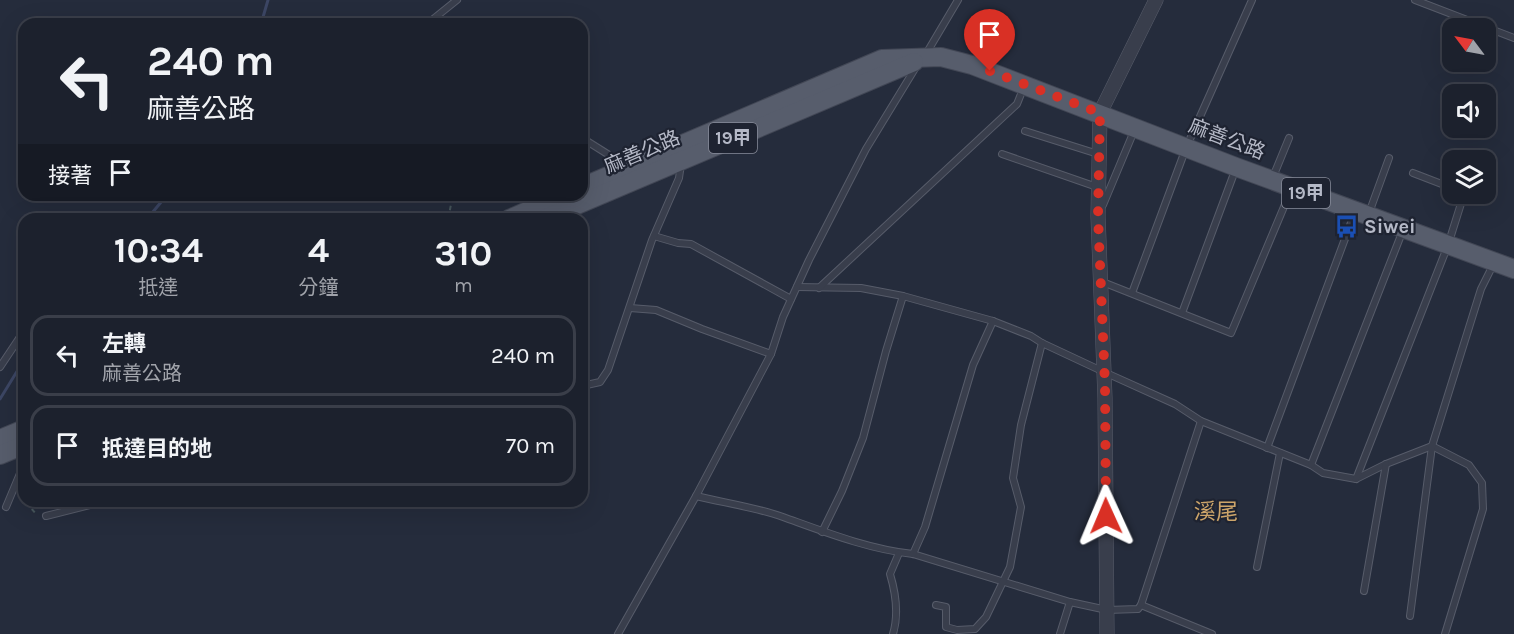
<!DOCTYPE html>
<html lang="zh-TW">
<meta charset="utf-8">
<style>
body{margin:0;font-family:Karla,"Noto Sans TC",sans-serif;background:#252935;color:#f1f3f6;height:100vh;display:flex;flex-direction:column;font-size:22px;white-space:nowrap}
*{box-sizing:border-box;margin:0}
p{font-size:20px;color:#a0a3aa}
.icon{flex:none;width:33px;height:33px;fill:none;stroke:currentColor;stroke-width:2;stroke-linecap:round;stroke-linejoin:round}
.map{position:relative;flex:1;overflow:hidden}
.panel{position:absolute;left:18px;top:213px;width:570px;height:294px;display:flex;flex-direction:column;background:#1c212d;border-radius:18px;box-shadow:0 6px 24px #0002,0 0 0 2px #3a3e49}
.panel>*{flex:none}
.banner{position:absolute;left:18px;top:18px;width:570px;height:183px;border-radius:18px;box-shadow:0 6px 24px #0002,0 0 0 2px #3a3e49;background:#1c212d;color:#f1f3f6;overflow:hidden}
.needle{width:39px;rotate:302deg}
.fabs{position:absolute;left:1442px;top:18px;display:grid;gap:12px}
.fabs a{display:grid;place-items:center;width:54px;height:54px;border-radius:12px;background:#1c212d;box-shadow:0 6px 24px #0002,0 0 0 2px #3a3e49;font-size:30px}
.pin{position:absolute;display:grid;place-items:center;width:51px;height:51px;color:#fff;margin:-62px -26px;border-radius:50% 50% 50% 0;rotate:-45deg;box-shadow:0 0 6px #0007}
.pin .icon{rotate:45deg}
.me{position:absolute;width:66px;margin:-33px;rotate:359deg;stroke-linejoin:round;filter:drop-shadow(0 0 4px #0008)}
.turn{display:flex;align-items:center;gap:21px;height:126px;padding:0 30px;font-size:27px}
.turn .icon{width:78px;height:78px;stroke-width:2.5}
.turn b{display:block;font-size:42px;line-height:51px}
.then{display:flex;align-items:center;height:57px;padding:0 30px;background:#0003;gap:12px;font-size:22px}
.eta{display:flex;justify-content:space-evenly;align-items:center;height:102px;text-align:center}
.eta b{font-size:36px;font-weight:700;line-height:42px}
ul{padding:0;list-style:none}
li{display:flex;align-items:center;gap:18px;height:81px;margin:0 12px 9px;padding:0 18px;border:3px solid #3a3e49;border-radius:18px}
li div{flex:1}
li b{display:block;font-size:22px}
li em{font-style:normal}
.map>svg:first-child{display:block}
</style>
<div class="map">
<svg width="1514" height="634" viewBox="0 0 1514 634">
<rect width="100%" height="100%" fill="#252c3c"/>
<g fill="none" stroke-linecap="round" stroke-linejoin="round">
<g stroke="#3c4664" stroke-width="3">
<path d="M261,24L268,0"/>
<path d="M147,219L167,195"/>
<path d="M0,399L24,360"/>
</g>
<defs>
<g id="service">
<path d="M1415,0L1514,38"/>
<path d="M427,24L457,0"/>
<path d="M926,54L958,0"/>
<path d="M1025,131L1098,154"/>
<path d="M582,138L625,165"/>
<path d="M1002,154L1097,187"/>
<path d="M1413,173L1452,188"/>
<path d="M1273,177L1289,138"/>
<path d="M1103,205L1134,131"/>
<path d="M1369,213L1389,158"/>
<path d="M654,236L678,243L691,244L791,299"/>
<path d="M1100,281L1231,333L1291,190"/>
<path d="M797,287L861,288L903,296L993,321L1031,336L1042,343L1104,372L1175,404L1201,421L1311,465L1323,473L1356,479L1386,464L1432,446L1469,465L1482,483L1483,509L1445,634"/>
<path d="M819,288L1017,104L1023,89"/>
<path d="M1132,293L1186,148L1252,0"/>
<path d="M630,308L656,310L702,329L771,354"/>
<path d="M1182,313L1236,168"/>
<path d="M0,367L24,331"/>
<path d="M582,386L600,382L608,370L652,240L679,178L681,164"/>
<path d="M1267,448L1355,212"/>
<path d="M1311,465L1403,230"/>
<path d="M1356,479L1448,245L1464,194"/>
<path d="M696,496C725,503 755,507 783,517C825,532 868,549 913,554L1070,602L1107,610L1138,609L1141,605L1212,634"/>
<path d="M6,507L24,464"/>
<path d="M46,516L106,501"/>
<path d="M822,532L842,491L863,438L886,351L903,296"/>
<path d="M913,554L925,527L973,365L993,321"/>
<path d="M1257,567L1280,453"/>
<path d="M1364,591L1386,464"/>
<path d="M936,605L946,607V627L957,630L975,629L986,617L1010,567L1021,507L1013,478L1021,425L1042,343"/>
<path d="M1141,605L1201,421"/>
<path d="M1410,616L1432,446L1481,289L1493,265"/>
<path d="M618,634L696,496L771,354L783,317L809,260L866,149L916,67"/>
<path d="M893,634C899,614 896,594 890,574L899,553"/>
<path d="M1060,634L1070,602"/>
</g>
<path id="tertiary" d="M1107,634L1105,398L1098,216L1100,113L1156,0"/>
<g id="primary">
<path d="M582,187L882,59L941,57L972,65L1236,167L1514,269"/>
<path d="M509,219L564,195"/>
<path d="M544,219L914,62"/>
<path d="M0,439L24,429"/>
<path d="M0,455L24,445"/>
</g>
</defs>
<use href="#service" stroke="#575c6a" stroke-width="8"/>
<use href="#tertiary" stroke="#575c6a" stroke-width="15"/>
<use href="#primary" stroke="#424755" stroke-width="20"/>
<g stroke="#47565c" stroke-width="2" stroke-dasharray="4.5 4.5" stroke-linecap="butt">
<path d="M448,219L453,195"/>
<path d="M32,501L30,507L37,515"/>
</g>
<use href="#service" stroke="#393e4c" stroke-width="6"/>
<use href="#tertiary" stroke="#393e4c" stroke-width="14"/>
<use href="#primary" stroke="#575d6c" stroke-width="18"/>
</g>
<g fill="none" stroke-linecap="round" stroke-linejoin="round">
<path stroke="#d93025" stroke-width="10" stroke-dasharray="0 18" d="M990,71L1100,113L1098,216L1105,385L1106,516"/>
</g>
<defs>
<symbol id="bus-bare" viewBox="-9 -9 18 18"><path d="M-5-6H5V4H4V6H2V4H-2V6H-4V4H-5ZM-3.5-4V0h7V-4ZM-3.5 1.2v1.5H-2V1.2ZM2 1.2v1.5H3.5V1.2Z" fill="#1a4fb4" stroke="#1e2331" stroke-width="2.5" paint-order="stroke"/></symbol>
</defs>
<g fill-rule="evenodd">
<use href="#bus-bare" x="1330" y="210" width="33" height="33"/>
</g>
<g text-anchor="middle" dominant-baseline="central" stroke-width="4.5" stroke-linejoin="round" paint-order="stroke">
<g fill="#1e2331" stroke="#888c9a" stroke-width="1.5">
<rect x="709" y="123" width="48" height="30" rx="4.5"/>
<rect x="1282" y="178" width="48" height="30" rx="4.5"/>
</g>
<g font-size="18" font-weight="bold" fill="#b5b9c7">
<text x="733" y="138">19甲</text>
<text x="1306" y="193">19甲</text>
</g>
<g font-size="20" fill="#b5b9c7" stroke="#1e2331">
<text transform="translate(1227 139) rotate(21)">麻善公路</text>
<text transform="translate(642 152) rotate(-23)">麻善公路</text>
</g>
<g font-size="20" font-weight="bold" fill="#b5b9c7" stroke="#1e2331" text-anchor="start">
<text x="1364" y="226">Siwei</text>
</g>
<g font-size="22" fill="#cda56a" stroke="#1e2331">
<text x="1216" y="512">溪尾</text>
</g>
</g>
</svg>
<div class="fabs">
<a><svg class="needle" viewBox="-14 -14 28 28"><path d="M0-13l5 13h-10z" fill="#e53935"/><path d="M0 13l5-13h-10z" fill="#a0a3aa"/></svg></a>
<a><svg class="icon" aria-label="sound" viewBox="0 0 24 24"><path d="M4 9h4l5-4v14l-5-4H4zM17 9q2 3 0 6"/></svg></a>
<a><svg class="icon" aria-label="layers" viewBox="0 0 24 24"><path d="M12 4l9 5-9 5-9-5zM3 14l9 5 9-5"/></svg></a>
</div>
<div class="pin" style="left:990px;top:71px;background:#d93025"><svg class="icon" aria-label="arrive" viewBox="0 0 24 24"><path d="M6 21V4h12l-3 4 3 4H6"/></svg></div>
<svg class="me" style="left:1106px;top:516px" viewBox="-20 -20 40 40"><path d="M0-17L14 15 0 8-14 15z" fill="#d93025" stroke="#fff" stroke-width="4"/></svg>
<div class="banner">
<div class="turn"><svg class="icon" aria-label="left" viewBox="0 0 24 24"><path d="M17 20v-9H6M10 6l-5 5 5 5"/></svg><div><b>240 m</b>麻善公路</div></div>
<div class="then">接著<svg class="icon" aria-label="arrive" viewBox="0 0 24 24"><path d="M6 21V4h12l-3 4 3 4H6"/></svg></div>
</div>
<section class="panel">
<div class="eta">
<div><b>10:34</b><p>抵達</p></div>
<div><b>4</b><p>分鐘</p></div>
<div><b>310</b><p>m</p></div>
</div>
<ul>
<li><svg class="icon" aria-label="left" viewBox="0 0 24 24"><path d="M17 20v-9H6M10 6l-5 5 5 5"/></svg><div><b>左轉</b><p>麻善公路</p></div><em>240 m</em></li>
<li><svg class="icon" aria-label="arrive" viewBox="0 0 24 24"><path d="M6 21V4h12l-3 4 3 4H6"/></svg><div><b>抵達目的地</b></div><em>70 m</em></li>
</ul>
</section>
</div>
